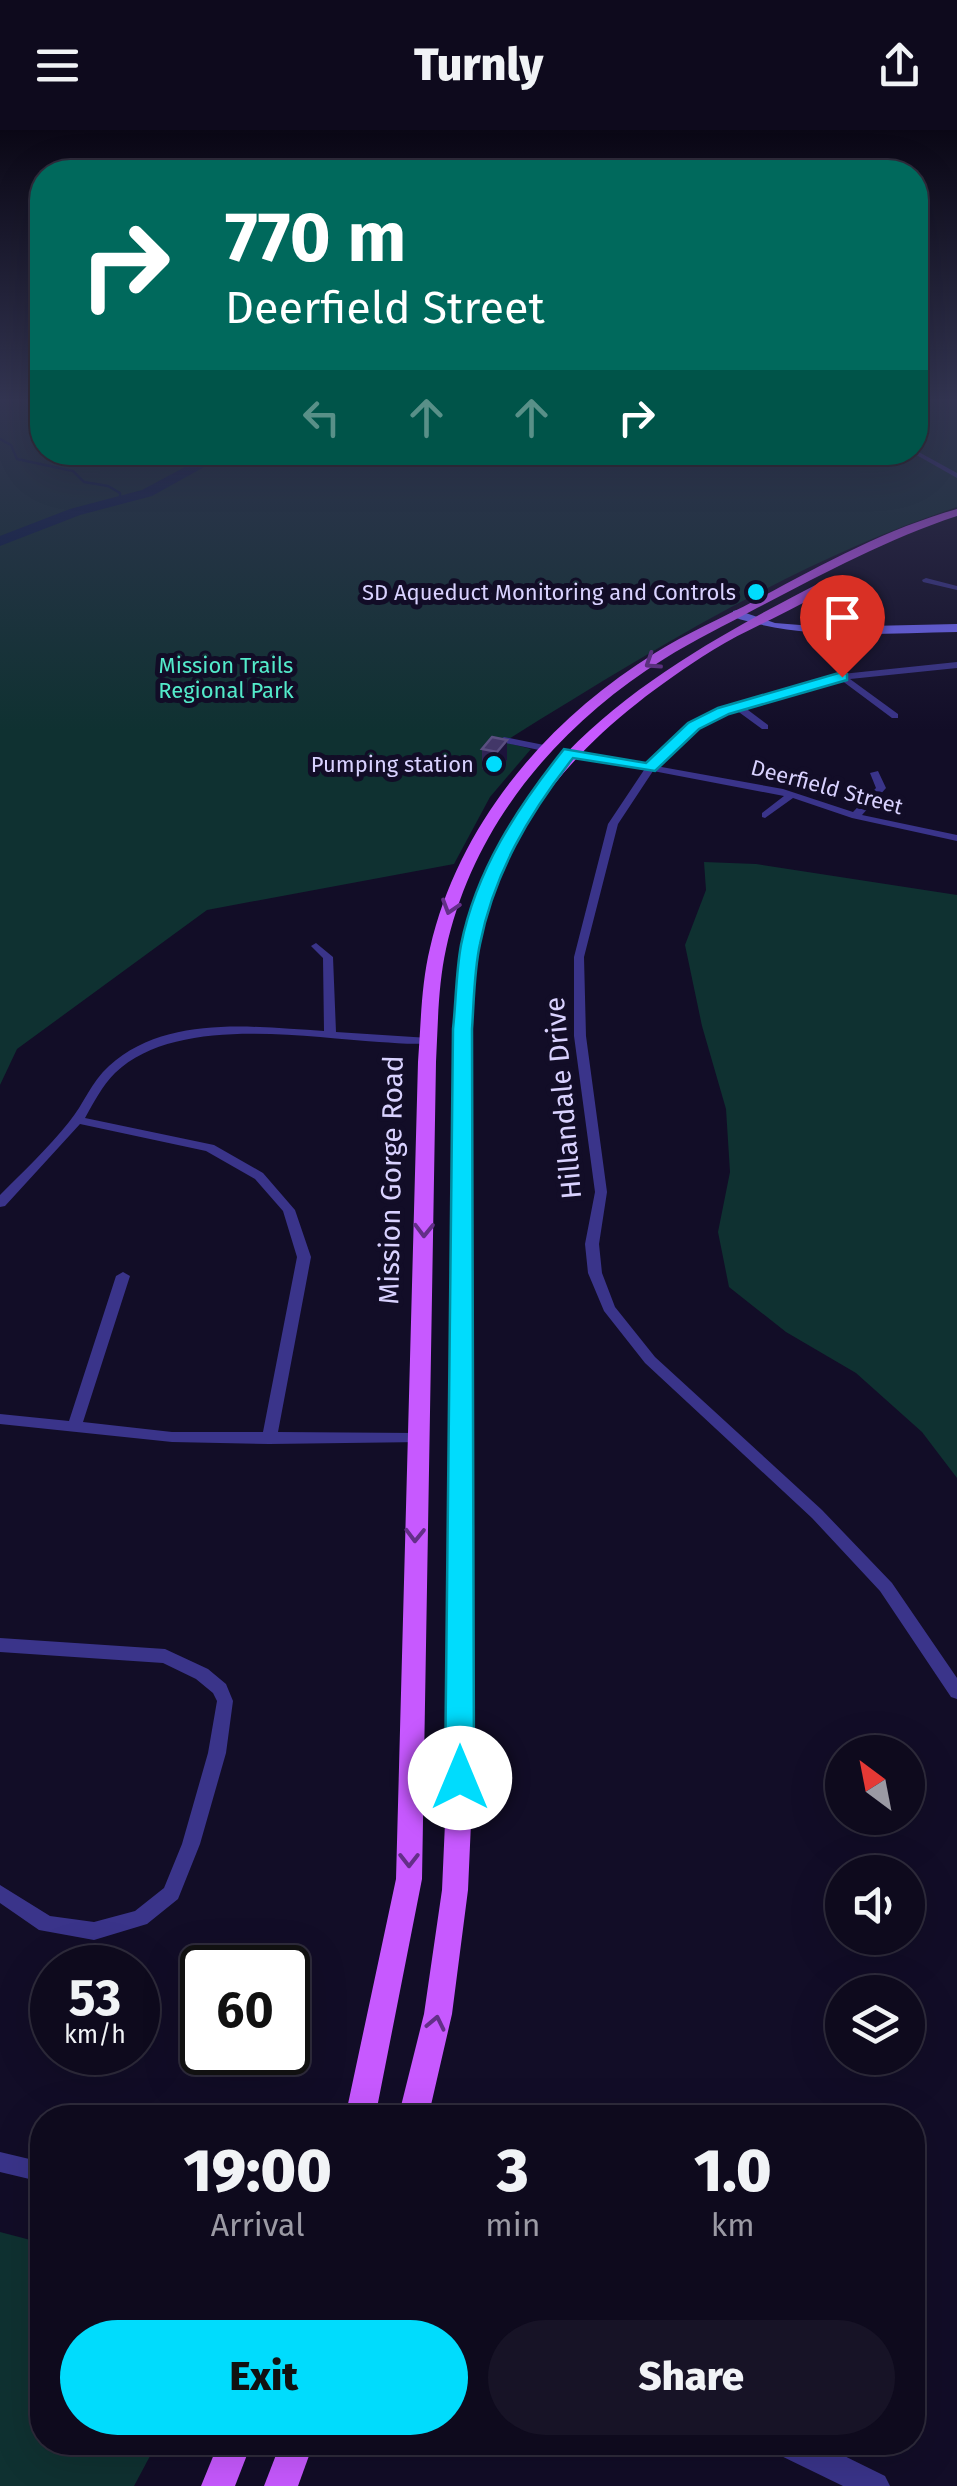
<!DOCTYPE html>
<style>
body{margin:0;font-family:"Fira Sans",sans-serif;background:#171326;color:#f1f3f6;height:100vh;display:flex;flex-direction:column;font-size:38px;white-space:nowrap}
*{box-sizing:border-box;margin:0}
p{font-size:32px;color:#9b9aa4}
.icon{flex:none;width:55px;height:55px;fill:none;stroke:currentColor;stroke-width:2;stroke-linecap:round;stroke-linejoin:round}
.map{position:relative;flex:1;overflow:hidden}
.sheet{position:absolute;left:30px;top:1975px;width:895px;height:350px;display:flex;flex-direction:column;background:#0e0a1d;border-radius:40px;box-shadow:0 10px 40px #0002,0 0 0 2px #2e2b3b}
.sheet>*{flex:none}
.guide{position:absolute;left:30px;top:30px;width:898px;height:305px;border-radius:40px;box-shadow:0 10px 40px #0002,0 0 0 2px #2e2b3b;background:#00695c;color:#fff;overflow:hidden}
.needle{width:65px;rotate:328deg}
.tools{position:absolute;left:825px;top:1605px;display:grid;gap:20px}
.tools a{display:grid;place-items:center;width:100px;height:100px;border-radius:50%;background:#0e0a1d;box-shadow:0 10px 40px #0002,0 0 0 2px #2e2b3b;font-size:50px}
.speed{position:absolute;left:30px;top:1815px;display:flex;gap:20px;font-size:50px;font-weight:700;text-align:center}
.speed>*{display:grid;place-content:center;width:130px;height:130px;border-radius:50%;background:#0e0a1d;box-shadow:0 10px 40px #0002,0 0 0 2px #2e2b3b;line-height:1}
.speed small{font-size:25px;font-weight:400}
.speed .limit{border:5px solid #111;border-radius:15px;background:#fff;color:#111}
.pin{position:absolute;display:grid;place-items:center;width:85px;height:85px;color:#fff;margin:-102px -42px;border-radius:50% 50% 50% 0;rotate:-45deg;box-shadow:0 0 10px #0007}
.pin .icon{rotate:45deg}
.me{position:absolute;width:110px;margin:-55px;rotate:0deg;stroke-linejoin:round;filter:drop-shadow(0 0 8px #0008)}
.turn{display:flex;align-items:center;gap:35px;height:210px;padding:0 30px;font-size:45px}
.turn .icon{width:130px;height:130px;stroke-width:2.5}
.turn b{display:block;font-size:70px;line-height:85px}
.lanes{display:flex;align-items:center;height:95px;padding:0 30px;background:#0003;justify-content:center;gap:50px;direction:ltr}
.lanes .off{opacity:.35}
.eta{display:flex;justify-content:space-evenly;align-items:center;height:170px;text-align:center}
.eta b{font-size:60px;font-weight:800;line-height:70px}
.primary-button{display:flex;gap:20px;margin-top:auto;padding:20px 30px}
.primary-button a{flex:1;height:115px;border-radius:60px;background:#00dcfd;color:#111;font-size:40px;font-weight:800;line-height:115px;text-align:center}
.primary-button a+a{background:#171326;color:#f1f3f6}
header{display:flex;justify-content:space-between;align-items:center;height:130px;padding:0 30px;background:#0e0a1d;font-size:45px;font-weight:800}
.map>svg:first-child{display:block}
</style>
<header><svg class="icon" aria-label="menu" viewBox="0 0 24 24"><path d="M4 6h16M4 12h16M4 18h16"/></svg>Turnly<svg class="icon" aria-label="share" viewBox="0 0 24 24"><path d="M12 15V3M7 8l5-5 5 5M5 13v7h14v-7"/></svg></header>
<div class="map">
<svg width="957" height="2356" viewBox="0 0 957 2356">
<rect width="100%" height="100%" fill="#120d27"/>
<g fill="#0f3131">
<path d="M0,271H42V322H915V271H957V377C795,431 649,522 504,612L531,619L490,667L454,734L207,780L17,919L0,955Z"/>
<path d="M704,732L756,734L957,765V1348L922,1302L856,1243L786,1202L729,1157L718,1102L730,1042L726,979L702,896L685,815L706,760Z"/>
<path d="M0,2102L42,2113V2312L157,2313L134,2356H0Z"/>
</g>
<g fill="none" stroke-linecap="round" stroke-linejoin="round">
<path stroke="#051b47" stroke-width="2.5" d="M0,309L11,315L17,329L73,341L84,352L108,356L120,363V369"/>
<path fill="#051b47" fill-rule="evenodd" d="M213,322H231L152,366L80,385L0,416V406L70,379L142,360Z"/>
<g fill="#3a348a" fill-rule="evenodd">
<path d="M915,320L957,343V348L913,323Z"/>
<path d="M926,448L957,456V460L923,452L922,450Z"/>
<path d="M957,532V538L850,549L898,584V588H892L841,550L744,577L768,595V599H762L736,580L696,598L656,636L783,659L853,682L876,658L870,643L878,641L886,658L862,685L957,705V711L852,688L793,668L765,688L762,687V683L784,666L653,641L618,694L584,827L586,906L607,1062L599,1114L602,1143L615,1177L655,1227L822,1380L892,1453L957,1548V1569L951,1567L880,1461L812,1388L645,1233L604,1181L588,1143L585,1114L595,1062L574,906V827L608,694L644,640L569,626L564,623L569,620L648,635L690,594L734,574L842,544Z"/>
<path d="M504,607L544,615L549,618L544,621L501,612L499,610Z"/>
<path d="M316,813L333,827L336,902L429,908L435,911L433,913C415,915 397,913 379,912C302,907 176,885 115,943C102,956 94,972 85,988L214,1015L263,1043L295,1080L311,1127L278,1302L418,1303L423,1304L425,1308L423,1312L269,1314L172,1312L0,1294V1284L69,1291L116,1146L123,1142L130,1146L83,1292L172,1302H263L297,1127L283,1081L255,1049L206,1021L80,994L5,1076L0,1077V1065C23,1042 48,1018 69,992C84,974 91,952 109,936C167,884 254,897 324,901L323,828L311,816Z"/>
<path d="M0,1508L165,1519L208,1539L226,1554L233,1571L226,1623L200,1714L178,1769L147,1794L94,1810L39,1800L0,1773V1755L50,1786L94,1792L135,1781L164,1758L182,1714L208,1623L217,1571L213,1563L196,1549L163,1533L0,1522Z"/>
<path d="M0,2022L42,2032V2052L0,2042Z"/>
</g>
<path fill="#3a348a" fill-rule="evenodd" d="M769,2312H816L885,2346L890,2356H843L773,2322Z"/>
<path fill="#7269ff" fill-rule="evenodd" d="M737,480L775,493L825,497L957,494V502C881,503 806,511 733,487V481Z"/>
<g fill="#c759ff" fill-rule="evenodd">
<path d="M957,379V386C887,409 823,444 757,478C726,495 694,510 664,529C558,595 473,695 446,819C438,856 438,894 436,932L422,1749L375,1988H345L396,1749L418,932C421,894 421,855 430,818C459,693 547,590 655,523C687,503 722,488 756,470C821,435 886,399 957,379Z"/>
<path d="M829,448L839,450C805,477 751,496 713,520C594,595 500,685 476,829C470,862 471,895 471,928L473,1648L468,1760L452,1884L428,1988H398L424,1884L442,1760L447,1648L453,928C454,895 454,861 460,829C497,627 662,534 829,448Z"/>
<path d="M219,2312H252L235,2356H201Z"/>
<path d="M281,2312H314L298,2356H264Z"/>
</g>
</g>
<path fill="#302456" d="M507,610V630L497,641L482,639V619Z"/>
<path fill="#1c133b" d="M507,610V630L497,641V622Z"/>
<path fill="#423768" stroke="#5a4f80" stroke-width="2.5" d="M492,607L507,610L497,622L482,619Z"/>
<defs><path id="oneway-chevron" d="M-2-3.5L2.5 0L-2 3.5" fill="none" stroke-width="1.6" stroke-linecap="round" stroke-linejoin="round" transform="scale(2.5)"/></defs>
<g stroke="#632f88">
<use href="#oneway-chevron" transform="translate(652 532) rotate(147)"/>
<use href="#oneway-chevron" transform="translate(450 777) rotate(107)"/>
<use href="#oneway-chevron" transform="translate(424 1100) rotate(91)"/>
<use href="#oneway-chevron" transform="translate(415 1405) rotate(91)"/>
<use href="#oneway-chevron" transform="translate(409 1730) rotate(90)"/>
<use href="#oneway-chevron" transform="translate(436 1893) rotate(-78)"/>
</g>
<linearGradient id="sky" x2="0" y2="1"><stop stop-color="#0a0715"/><stop offset="0.45" stop-color="#333552"/><stop offset="1" stop-color="#333552" stop-opacity="0"/></linearGradient>
<rect width="957" height="601" fill="url(#sky)"/>
<path fill="#00dcfd" stroke="#008fa4" stroke-width="2.5" d="M842,542L847,544V550L729,584L699,599L655,641L573,628C529,684 494,743 480,814C474,841 474,871 472,899L474,1648L470,1657L460,1660L449,1657L445,1648L453,899C456,872 456,842 461,815C476,740 517,678 564,619L646,633L688,593L718,578Z"/>
<g fill="#00dcfd" stroke="#120d27" stroke-width="4">
<circle cx="756" cy="462" r="10"/>
<circle cx="494" cy="634" r="10"/>
</g>
<g text-anchor="middle" dominant-baseline="central" stroke-width="10" stroke-linejoin="round" paint-order="stroke">
<g font-size="22" fill="#d9d2ff" stroke="#120d27" text-anchor="end">
<text x="736" y="462">SD Aqueduct Monitoring and Controls</text>
<text x="474" y="634">Pumping station</text>
</g>
<g font-size="22" fill="#53eaca" stroke="#120d27">
<text x="226" y="535">Mission Trails<tspan x="226" dy="25">Regional Park</tspan></text>
</g>
<g font-size="22" fill="#d9d2ff" stroke="#120d27">
<text transform="translate(827 657) rotate(15)">Deerfield Street</text>
</g>
<g font-size="28" fill="#d9d2ff" stroke="#120d27">
<text transform="translate(563 968) rotate(-95)">Hillandale Drive</text>
<text transform="translate(391 1050) rotate(-89)">Mission Gorge Road</text>
</g>
</g>
</svg>
<div class="tools">
<a><svg class="needle" viewBox="-14 -14 28 28"><path d="M0-13l5 13h-10z" fill="#e53935"/><path d="M0 13l5-13h-10z" fill="#9b9aa4"/></svg></a>
<a><svg class="icon" aria-label="sound" viewBox="0 0 24 24"><path d="M4 9h4l5-4v14l-5-4H4zM17 9q2 3 0 6"/></svg></a>
<a><svg class="icon" aria-label="layers" viewBox="0 0 24 24"><path d="M12 4l9 5-9 5-9-5zM3 14l9 5 9-5"/></svg></a>
</div>
<div class="speed"><div>53<small>km/h</small></div><div class="limit">60</div></div>
<div class="pin" style="left:842px;top:547px;background:#d93025"><svg class="icon" aria-label="arrive" viewBox="0 0 24 24"><path d="M6 21V4h12l-3 4 3 4H6"/></svg></div>
<svg class="me" style="left:460px;top:1648px" viewBox="-20 -20 40 40"><circle r="19" fill="#fff"/><path d="M0-13L10 11 0 6-10 11z" fill="#00dcfd"/></svg>
<div class="guide">
<div class="turn"><svg class="icon" aria-label="right" viewBox="0 0 24 24"><path d="M7 20v-9h11M14 6l5 5-5 5"/></svg><div><b>770 m</b>Deerfield Street</div></div>
<div class="lanes"><svg class="icon off" aria-label="left" viewBox="0 0 24 24"><path d="M17 20v-9H6M10 6l-5 5 5 5"/></svg><svg class="icon off" aria-label="ahead" viewBox="0 0 24 24"><path d="M12 20V5M6 11l6-6 6 6"/></svg><svg class="icon off" aria-label="ahead" viewBox="0 0 24 24"><path d="M12 20V5M6 11l6-6 6 6"/></svg><svg class="icon" aria-label="right" viewBox="0 0 24 24"><path d="M7 20v-9h11M14 6l5 5-5 5"/></svg></div>
</div>
<section class="sheet">
<div class="eta">
<div><b>19:00</b><p>Arrival</p></div>
<div><b>3</b><p>min</p></div>
<div><b>1.0</b><p>km</p></div>
</div>
<div class="primary-button"><a>Exit</a><a>Share</a></div>
</section>
</div>
